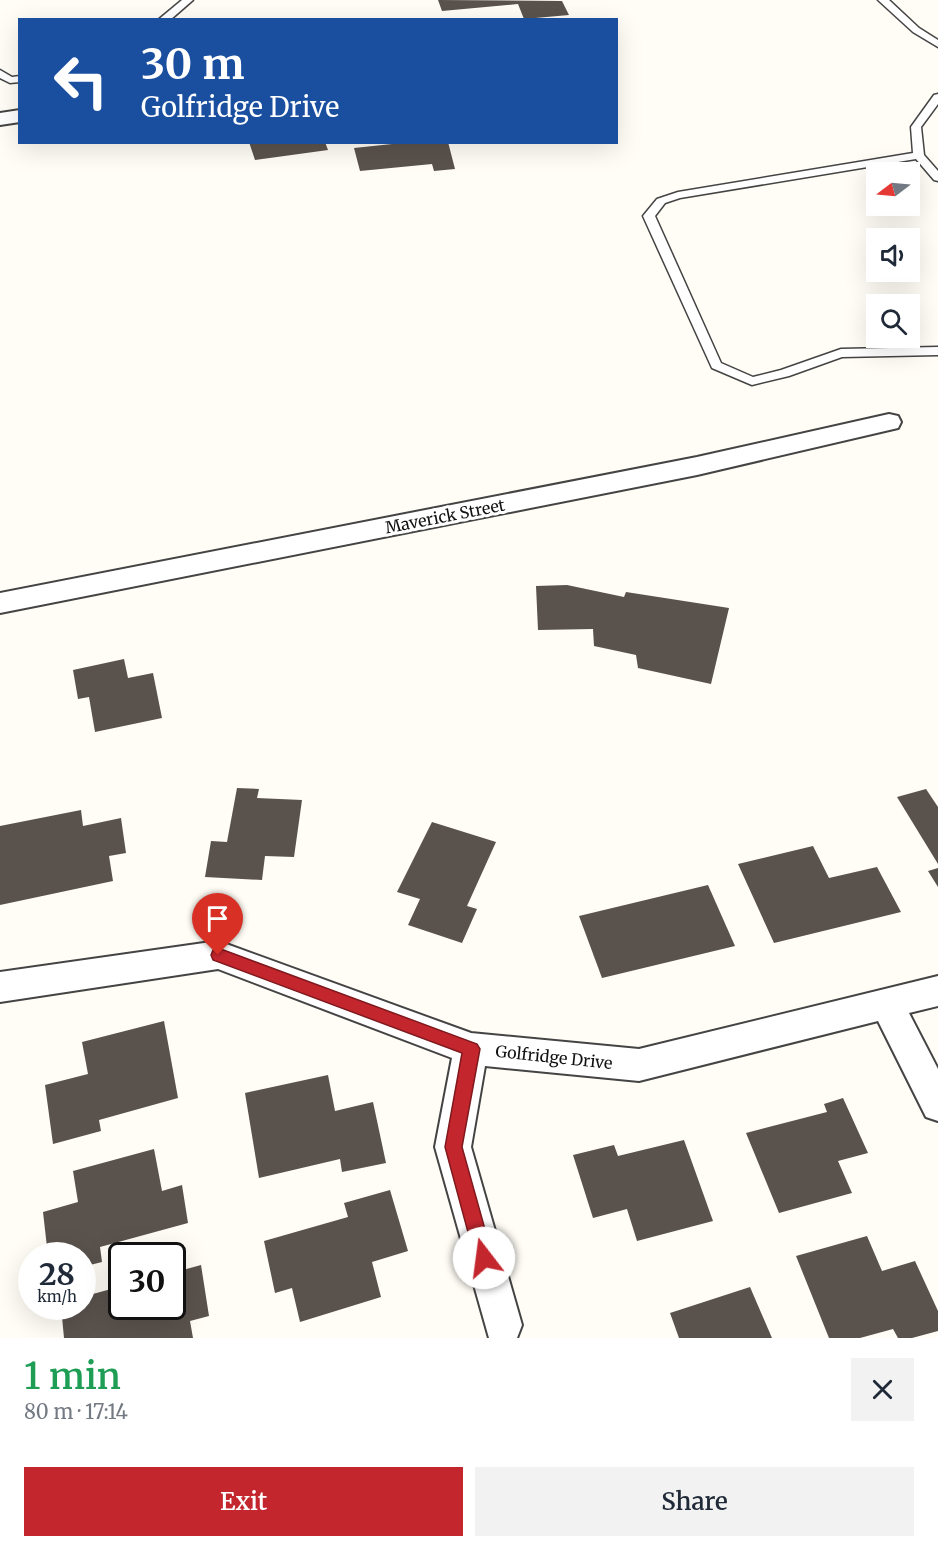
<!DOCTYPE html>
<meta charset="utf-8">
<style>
body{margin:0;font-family:Merriweather,serif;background:#f2f2f3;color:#1f2937;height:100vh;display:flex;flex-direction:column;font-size:22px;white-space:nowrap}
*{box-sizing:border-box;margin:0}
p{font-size:20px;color:#747a83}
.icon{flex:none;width:33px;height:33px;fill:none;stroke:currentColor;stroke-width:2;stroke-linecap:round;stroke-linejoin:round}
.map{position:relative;height:1338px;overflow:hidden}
.details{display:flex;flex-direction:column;background:#fff;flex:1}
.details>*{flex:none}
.guide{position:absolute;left:18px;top:18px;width:600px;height:126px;border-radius:0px;box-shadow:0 6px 24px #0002;background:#1a4fa0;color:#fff;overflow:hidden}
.needle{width:39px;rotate:254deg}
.controls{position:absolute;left:866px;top:162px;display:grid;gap:12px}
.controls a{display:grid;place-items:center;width:54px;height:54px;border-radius:0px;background:#fff;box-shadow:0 6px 24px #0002;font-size:30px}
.speed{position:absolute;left:18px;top:1242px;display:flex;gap:12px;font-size:30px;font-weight:700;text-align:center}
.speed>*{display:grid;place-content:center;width:78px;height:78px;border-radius:50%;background:#fff;box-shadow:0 6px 24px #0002;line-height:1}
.speed small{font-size:15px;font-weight:400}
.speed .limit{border:3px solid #111;border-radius:9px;background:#fff;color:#111}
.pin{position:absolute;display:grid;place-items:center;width:51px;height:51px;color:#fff;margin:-62px -26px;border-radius:50% 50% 50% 0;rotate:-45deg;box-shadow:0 0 6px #0007}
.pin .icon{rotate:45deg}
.me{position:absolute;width:66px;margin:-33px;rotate:345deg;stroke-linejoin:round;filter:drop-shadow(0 0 4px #0008)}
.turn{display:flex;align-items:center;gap:21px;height:126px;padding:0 24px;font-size:27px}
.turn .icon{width:78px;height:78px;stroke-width:2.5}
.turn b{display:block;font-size:42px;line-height:51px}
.round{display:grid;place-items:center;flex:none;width:63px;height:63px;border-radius:0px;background:#f2f2f3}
.headline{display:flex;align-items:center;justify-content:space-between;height:102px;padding:0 24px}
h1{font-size:36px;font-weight:600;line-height:45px;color:#1e9e55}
.primary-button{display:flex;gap:12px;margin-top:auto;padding:12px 24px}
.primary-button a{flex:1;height:69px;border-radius:0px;background:#c4262e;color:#fff;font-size:24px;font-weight:600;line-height:69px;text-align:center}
.primary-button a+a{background:#f2f2f3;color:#1f2937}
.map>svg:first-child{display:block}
</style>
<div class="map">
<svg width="938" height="1338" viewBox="0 0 938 1338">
<rect width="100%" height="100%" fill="#fffdf5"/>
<g fill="#5a524d">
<path d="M438,0L562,1L569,15L524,19L518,4L442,11Z"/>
<path d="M249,142H325L328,150L255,160Z"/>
<path d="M411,142H448L455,169L434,171L432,164L360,171L354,148Z"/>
<path d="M567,585L624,597L626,592L729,608L711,684L638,668L636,655L594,646L593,629L538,630L536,586Z"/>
<path d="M124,659L128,678L153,673L162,718L95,732L89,697L78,699L73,670Z"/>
<path d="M237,788L259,789L257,798L302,800L294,857L265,856L262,880L205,877L211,841L227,842Z"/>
<path d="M926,789L938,807V864L897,797Z"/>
<path d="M81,810L83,826L121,818L126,853L109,856L113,881L0,905V826Z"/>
<path d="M432,822L496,842L467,906L477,909L462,943L408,925L420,899L397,892Z"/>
<path d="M813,846L829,878L877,867L901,912L774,943L738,864Z"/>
<path d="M938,868V887L928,871Z"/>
<path d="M708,885L735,946L602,978L579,916Z"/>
<path d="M164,1021L178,1098L99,1120L101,1131L53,1144L45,1085L88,1074L82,1042Z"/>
<path d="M328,1075L335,1111L373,1102L386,1163L342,1172L340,1159L259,1178L245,1093Z"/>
<path d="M843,1098L868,1153L838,1161L852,1193L779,1213L746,1133L827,1112L824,1104Z"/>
<path d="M684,1140L713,1221L637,1241L627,1209L593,1218L573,1155L614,1145L618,1156Z"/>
<path d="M154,1149L162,1191L182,1185L188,1223L100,1247L102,1262L82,1267V1256H48L43,1212L78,1202L73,1171Z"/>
<path d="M390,1190L408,1251L372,1262L381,1297L300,1322L292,1288L275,1293L264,1241L348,1217L344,1203Z"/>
<path d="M867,1236L882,1271L915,1261L938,1311V1331L912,1338H898L893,1329L860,1338H829L796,1256Z"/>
<path d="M201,1265L209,1316L190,1321L193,1338H64L61,1306H82V1297L122,1286V1306H172V1273Z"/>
<path d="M750,1287L772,1338H679L670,1313Z"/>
</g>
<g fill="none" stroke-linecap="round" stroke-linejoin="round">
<defs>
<g id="lane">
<path d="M182,0H193L170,20H158Z"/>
<path d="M878,0H889L919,28L938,40V47L913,32Z"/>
<path d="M0,70L12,77L20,76V82L10,83L0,78Z"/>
<path d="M938,94V104L921,127L924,155L938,171V181L934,180L916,159L680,198L665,203L655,216L721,363L753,377L781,370L841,349L938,347V355L842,357L789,376L752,385L712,368L643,216L657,199L678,192L913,153L911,127L934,95Z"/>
</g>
<g id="street">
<path d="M20,110V122L0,125V113Z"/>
<path d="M889,414L898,416L901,422L898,428L697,475L0,613V593L697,457Z"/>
<path d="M218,941L471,1033L639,1049L938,976V1006L909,1013L938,1069V1121L926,1117L878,1021L639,1081L485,1066L471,1147L522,1325L517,1338H489L435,1147L452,1058L218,969L0,1002V972Z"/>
</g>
</defs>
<use href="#lane" stroke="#444" stroke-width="3"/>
<use href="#street" stroke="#444" stroke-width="4"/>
<use href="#lane" fill="#fff" fill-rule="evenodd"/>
<use href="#street" fill="#fff" fill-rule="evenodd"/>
</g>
<path fill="#c4262e" stroke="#7f191e" stroke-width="1.5" d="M218,948L477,1044L480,1049L462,1147L493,1258L490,1265L484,1267L478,1265L475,1258L445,1147L462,1053L213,960L211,955L213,950Z"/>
<g text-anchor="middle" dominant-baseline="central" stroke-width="6" stroke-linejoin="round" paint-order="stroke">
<g font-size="16" fill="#111" stroke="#fff">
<text transform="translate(445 516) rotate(-11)">Maverick Street</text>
<text transform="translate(554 1057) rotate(6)">Golfridge Drive</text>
</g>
</g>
</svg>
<div class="controls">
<a><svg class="needle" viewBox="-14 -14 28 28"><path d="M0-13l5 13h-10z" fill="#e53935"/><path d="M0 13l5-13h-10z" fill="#747a83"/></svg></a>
<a><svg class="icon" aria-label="sound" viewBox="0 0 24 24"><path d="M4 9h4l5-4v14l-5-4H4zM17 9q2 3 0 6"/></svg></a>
<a><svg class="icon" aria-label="search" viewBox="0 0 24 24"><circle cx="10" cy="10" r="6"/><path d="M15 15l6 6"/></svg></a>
</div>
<div class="speed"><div>28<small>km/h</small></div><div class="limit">30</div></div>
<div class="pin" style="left:218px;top:955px;background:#d93025"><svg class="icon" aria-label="arrive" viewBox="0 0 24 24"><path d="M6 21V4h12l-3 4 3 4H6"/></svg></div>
<svg class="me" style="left:484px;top:1258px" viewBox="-20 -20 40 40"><circle r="19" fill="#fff"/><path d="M0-13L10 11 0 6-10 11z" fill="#c4262e"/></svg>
<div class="guide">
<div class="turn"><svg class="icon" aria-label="left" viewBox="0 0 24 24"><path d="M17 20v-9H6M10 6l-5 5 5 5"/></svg><div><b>30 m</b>Golfridge Drive</div></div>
</div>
</div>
<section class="details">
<div class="headline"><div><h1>1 min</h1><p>80 m · 17:14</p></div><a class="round"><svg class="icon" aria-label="close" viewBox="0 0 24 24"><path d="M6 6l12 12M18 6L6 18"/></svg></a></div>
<div class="primary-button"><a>Exit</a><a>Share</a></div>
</section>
